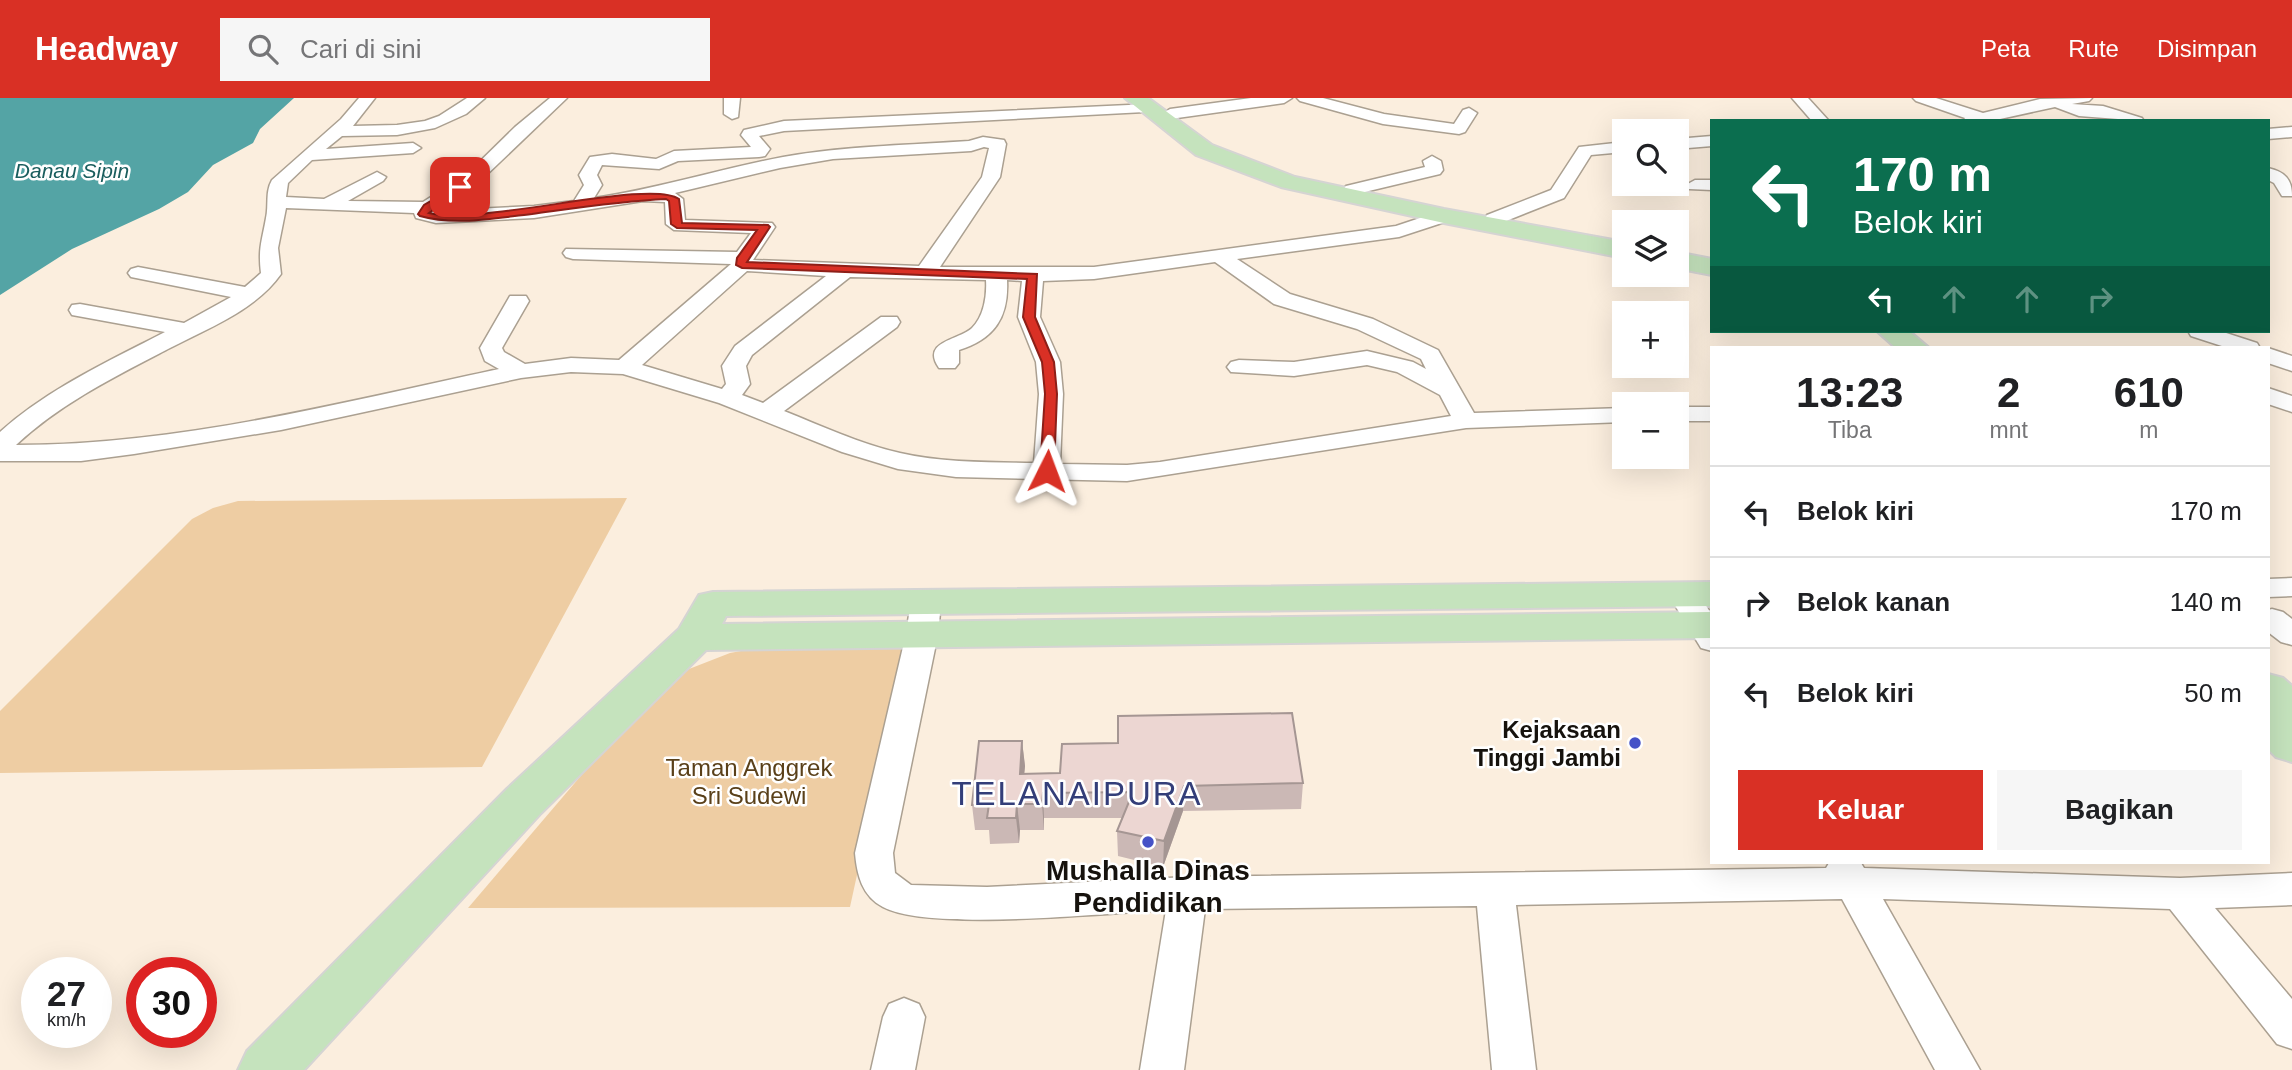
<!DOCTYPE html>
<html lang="id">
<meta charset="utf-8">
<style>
body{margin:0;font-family:Helvetica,sans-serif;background:#f6f6f6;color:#202124;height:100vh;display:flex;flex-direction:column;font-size:26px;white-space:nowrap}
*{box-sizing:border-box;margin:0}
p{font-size:23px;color:#757577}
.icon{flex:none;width:38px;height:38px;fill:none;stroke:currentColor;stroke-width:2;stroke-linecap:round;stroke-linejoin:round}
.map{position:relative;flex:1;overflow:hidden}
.sheet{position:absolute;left:1710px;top:248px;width:560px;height:518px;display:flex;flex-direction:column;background:#fff;border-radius:0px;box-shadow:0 7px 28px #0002}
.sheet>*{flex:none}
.banner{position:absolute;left:1710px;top:21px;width:560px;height:214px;border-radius:0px;box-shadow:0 7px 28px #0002;background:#0b6e4f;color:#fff;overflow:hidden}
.controls{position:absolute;left:1612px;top:21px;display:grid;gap:14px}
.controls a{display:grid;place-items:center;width:77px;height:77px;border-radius:0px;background:#fff;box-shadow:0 7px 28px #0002;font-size:35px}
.speed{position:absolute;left:21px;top:859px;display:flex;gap:14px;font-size:35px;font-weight:700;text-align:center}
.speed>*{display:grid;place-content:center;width:91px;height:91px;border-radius:50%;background:#fff;box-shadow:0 7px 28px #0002;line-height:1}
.speed small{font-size:18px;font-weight:400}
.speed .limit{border:10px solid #d22;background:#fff;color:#111}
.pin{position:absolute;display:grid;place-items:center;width:60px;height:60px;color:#fff;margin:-30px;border-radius:14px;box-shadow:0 4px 10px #0006}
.me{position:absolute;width:77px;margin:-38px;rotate:3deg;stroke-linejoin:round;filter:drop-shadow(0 0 5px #0008)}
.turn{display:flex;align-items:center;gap:24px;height:147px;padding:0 28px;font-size:32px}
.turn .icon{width:91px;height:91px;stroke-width:2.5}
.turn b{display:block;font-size:49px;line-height:60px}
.lanes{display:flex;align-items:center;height:66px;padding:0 28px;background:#0003;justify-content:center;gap:35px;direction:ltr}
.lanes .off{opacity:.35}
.eta{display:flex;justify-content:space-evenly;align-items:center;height:119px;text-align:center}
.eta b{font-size:42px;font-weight:700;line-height:49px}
.cta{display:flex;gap:14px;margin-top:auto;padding:14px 28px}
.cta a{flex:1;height:80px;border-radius:0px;background:#d93025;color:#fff;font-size:28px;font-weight:700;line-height:80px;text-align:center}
.cta a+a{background:#f6f6f6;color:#202124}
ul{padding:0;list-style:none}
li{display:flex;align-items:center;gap:21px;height:91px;padding:0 28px;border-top:2px solid #e0e0e0}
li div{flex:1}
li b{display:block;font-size:26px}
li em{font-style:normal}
header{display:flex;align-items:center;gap:42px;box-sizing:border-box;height:98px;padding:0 35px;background:#d93025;color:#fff}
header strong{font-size:33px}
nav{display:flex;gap:38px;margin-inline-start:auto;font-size:24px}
.search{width:490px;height:63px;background:#f6f6f6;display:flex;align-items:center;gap:18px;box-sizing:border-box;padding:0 24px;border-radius:0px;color:#757577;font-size:26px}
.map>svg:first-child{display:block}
</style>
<header>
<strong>Headway</strong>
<div class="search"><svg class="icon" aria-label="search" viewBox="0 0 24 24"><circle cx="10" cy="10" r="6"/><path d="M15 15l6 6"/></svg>Cari di sini</div>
<nav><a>Peta</a><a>Rute</a><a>Disimpan</a></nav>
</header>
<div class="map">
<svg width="2292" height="972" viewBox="0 0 2292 972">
<rect width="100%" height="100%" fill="#fbeede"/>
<g fill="#eecda3">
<path d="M627,400L482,669L0,675V613L192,421L213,410L238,403Z"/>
<path d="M774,547L907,548L850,809L468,810L643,605L689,571L730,555Z"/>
</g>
<path fill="#54a4a5" d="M0,0H294L260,31L253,45L213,67L188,94L159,111L72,151L0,197Z"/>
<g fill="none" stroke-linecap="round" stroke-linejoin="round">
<defs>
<g id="minor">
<path d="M359,0H375L353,28L397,27L425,23L439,18L467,0H485L466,16L435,30L397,37L342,38L326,51L413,45L421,50L413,55L312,62L288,85L286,99L324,101L377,74L386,79L383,83L348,103L423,104L467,76L515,29L550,0H567L479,84L434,113L534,108L574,103L584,87L579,77L590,59L612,56L656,61L674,53L751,49L741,37L744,32L784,23L1150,6L1153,9L1150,12L1145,14L784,33L759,38L770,51L765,58L759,59L678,63L659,71L602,67L597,77L602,87L594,100C658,91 719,71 783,59C844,48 907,47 969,43L983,39L1004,42L1006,46L1000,79L940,169H1094L1396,128L1444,112L1451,114L1453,118L1451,122L1399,139L1237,161L1290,196L1373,221L1438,252L1474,315L1624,310V324L1466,330L1127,383L956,379L898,371L842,354L719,305L623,276L571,274L521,280L281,332L134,356L81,363H0V334C48,291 107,264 165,234L72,217L69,212L72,207L80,206L184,225L231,199L131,179L128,175L131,171L138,169L245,189L261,175C258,150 262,143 266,120C269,107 265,94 272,82L341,21ZM984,49L989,50L982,79L919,168L753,162L775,129L772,125L685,122L683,101L675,95L780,70L833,61L971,53ZM643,103L665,104L666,126L674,132L751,135L737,154L566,151L563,155L566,159L573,161L731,166L619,262L571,260L525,266L504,254L502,250L529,203L526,198H510L480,250L485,263L499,271C340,305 179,347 16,347C61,305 116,278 170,250C208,230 256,212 281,176L278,150L286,110L414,115L416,120L436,125L534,120ZM1215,164L1274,206L1357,231L1421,261L1426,271L1413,264L1367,253L1294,264L1239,262L1231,264L1227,269L1231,274L1294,278L1367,267L1397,274L1440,297L1451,318L1160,364L1127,367L1060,366L1063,296L1060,264L1040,219L1043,183L1094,181ZM747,173L826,178L735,248L722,268L726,286L722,291L642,267ZM850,179L986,182C987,198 984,218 972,230C960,242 920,243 939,270H955L959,265V252C994,241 1009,220 1007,182L1022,183L1018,219L1036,264L1039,296L1034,365C990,364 944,365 900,355C860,346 822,328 784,313L897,229L900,224L897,219H881L763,305L742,297L750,286L746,268L752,257Z"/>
<path d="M724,0H740L738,19L732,21L724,16Z"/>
<path d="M1251,0H1292L1284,5L1170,21L1162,16L1170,11Z"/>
<path d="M1297,0H1323L1384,16L1454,26L1463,12L1469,10L1477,15L1465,34L1459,36L1383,26L1300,3Z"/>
<path d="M1792,0H1808L1829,23H1812Z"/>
<path d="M1913,0H1936L1983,15L2040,1L2092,0L2089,3L2072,6L2103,8L2142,20L2144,23L2079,18L2055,9L1991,23H1963L1965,20L1916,3Z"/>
<path d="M2292,29V39L2268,41V31Z"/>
<path d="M1712,38V48L1676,51V41Z"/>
<path d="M1624,44V54L1591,57L1564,100L1501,125L1494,127L1485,121L1487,117L1551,92L1579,49Z"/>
<path d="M1432,58L1441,63L1443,72L1440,76L1352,97L1343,92L1346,88L1425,69L1423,63Z"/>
<path d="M2268,70C2285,74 2292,81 2292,98H2282L2274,85L2268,82Z"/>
<path d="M1695,82H1712V92L1689,91L1686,87Z"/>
<path d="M2188,233H2220L2257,245L2260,250H2228L2191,238Z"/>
<path d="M2267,250H2268L2292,258V273L2268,265Z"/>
<path d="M2268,290L2292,298V314L2268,306Z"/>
<rect x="1676" y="309" width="36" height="14"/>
<path d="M2292,480V498L2268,499V481Z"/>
<path d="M1683,487L1694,489L1712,517V553L1701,550L1668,496L1672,489Z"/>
<path d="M926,495L937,497L941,504L938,536L893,755L895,775L911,787L987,789L1188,779L1826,770L1829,765H1861L1864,770L2180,780L2292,775V807L2215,810L2292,901V951L2277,946L2170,811L1883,801L1980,972H1935L1842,801L1516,807L1536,972H1492L1477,808L1205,811L1184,972H1140L1166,812C1106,815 929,834 883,809C862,798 857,777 855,755L906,536L911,504L915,497Z"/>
<path d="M2272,511L2283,514L2292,521V547L2281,544L2268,534V512Z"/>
<path d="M904,900L919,906L925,919L915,972H871L883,919L889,906Z"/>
</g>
<g id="major">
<path d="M1125,0H1148L1212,47L1295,79L1444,111L1624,144V160L1444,125L1281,89L1196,57Z"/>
<path d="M1676,154L1712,161V177L1676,170Z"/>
<path d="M1877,233H1909L1929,250H1896Z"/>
<path d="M1712,484V508L726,518L722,526L1712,514V540L706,552L541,715L304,972H238L247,953L507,691L679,531L699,497L713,494Z"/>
<path d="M2268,576L2283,580L2292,588V664L2276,659L2268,651Z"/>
</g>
</defs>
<use href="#minor" stroke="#aba091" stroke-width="3"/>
<use href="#major" stroke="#d5d4d3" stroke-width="4"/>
<use href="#minor" fill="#fff" fill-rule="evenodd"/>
<use href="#major" fill="#c5e3bd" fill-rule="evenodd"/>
</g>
<path fill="#cbb8b5" d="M1022,643L1025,668L1024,676L1303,685L1301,711L1183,713L1163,769L1118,758L1117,733L1123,720H1044V732H1020L1019,745L990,746L989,732H975L972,707Z"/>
<g fill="#a59693">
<path d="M1022,643L1025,668L1022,701L1020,676Z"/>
<path d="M1184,688L1183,713L1163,769L1164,743Z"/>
<path d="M1043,695L1044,720V732L1042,706Z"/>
<path d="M1017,706L1020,732L1019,745L1016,720Z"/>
</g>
<path fill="#ecd6d2" stroke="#a59693" stroke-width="2" d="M1292,615L1303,685L1184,688L1164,743L1117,733L1133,694L1043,695L1042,706H1017L1016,720H987L989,706L972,707L979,643H1022L1020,676L1060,675L1062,646L1118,645V618Z"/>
<path fill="#d93025" stroke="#8d1f18" stroke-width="2" d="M460,86L463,87V91L429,115C482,128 650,80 679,101L682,125L768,127L770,129L747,164L1037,176L1035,219L1054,264L1057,296L1054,373L1047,378L1040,373L1045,296L1042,264L1023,219L1027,181L742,170L736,167L737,160L757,132L677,130L671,126L669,103L666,101C621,103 576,110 532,116C495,120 455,128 420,118L418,116L424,107Z"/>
<g fill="#4552c7" stroke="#fff" stroke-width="2.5">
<circle cx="1635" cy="645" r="7"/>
<circle cx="1148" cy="744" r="7"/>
</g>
<g text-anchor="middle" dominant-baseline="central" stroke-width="5" stroke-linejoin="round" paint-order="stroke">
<g font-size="21" font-style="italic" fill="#1a5e5e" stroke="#fff">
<text x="72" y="72">Danau Sipin</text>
</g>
<g font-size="24" font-weight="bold" fill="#16120d" stroke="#fff" text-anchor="end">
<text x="1621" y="631">Kejaksaan<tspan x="1621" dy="28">Tinggi Jambi</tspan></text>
</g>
<g font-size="24" fill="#5a4019" stroke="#fff">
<text x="749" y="669">Taman Anggrek<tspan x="749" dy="28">Sri Sudewi</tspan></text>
</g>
<g font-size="28" font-weight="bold" fill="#16120d" stroke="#fff">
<text x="1148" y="772">Mushalla Dinas<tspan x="1148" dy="32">Pendidikan</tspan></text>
</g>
<g font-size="33" letter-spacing="2" fill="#333e79" stroke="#fff">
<text x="1077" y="695">TELANAIPURA</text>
</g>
</g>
</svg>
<div class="controls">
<a><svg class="icon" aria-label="search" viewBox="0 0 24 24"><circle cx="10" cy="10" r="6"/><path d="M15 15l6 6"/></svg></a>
<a><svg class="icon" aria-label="layers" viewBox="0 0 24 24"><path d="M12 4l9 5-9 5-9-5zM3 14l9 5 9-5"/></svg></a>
<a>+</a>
<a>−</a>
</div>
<div class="speed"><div>27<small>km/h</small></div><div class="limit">30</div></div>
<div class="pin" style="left:460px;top:89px;background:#d93025"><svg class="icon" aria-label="arrive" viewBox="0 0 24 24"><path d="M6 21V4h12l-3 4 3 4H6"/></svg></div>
<svg class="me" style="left:1047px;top:373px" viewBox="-20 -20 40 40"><path d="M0-17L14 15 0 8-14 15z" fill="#d93025" stroke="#fff" stroke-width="4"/></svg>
<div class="banner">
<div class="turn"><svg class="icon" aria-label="left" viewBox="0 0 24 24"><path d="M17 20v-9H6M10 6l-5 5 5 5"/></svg><div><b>170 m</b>Belok kiri</div></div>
<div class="lanes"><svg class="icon" aria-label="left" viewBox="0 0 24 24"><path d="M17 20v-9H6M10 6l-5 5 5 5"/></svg><svg class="icon off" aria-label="ahead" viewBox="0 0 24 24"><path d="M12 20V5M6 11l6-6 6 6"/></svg><svg class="icon off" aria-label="ahead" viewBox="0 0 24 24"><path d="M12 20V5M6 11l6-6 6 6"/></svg><svg class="icon off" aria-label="right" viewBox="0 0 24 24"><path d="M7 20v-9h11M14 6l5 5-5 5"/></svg></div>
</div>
<section class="sheet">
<div class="eta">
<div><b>13:23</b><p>Tiba</p></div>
<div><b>2</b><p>mnt</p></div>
<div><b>610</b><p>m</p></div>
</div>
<ul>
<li><svg class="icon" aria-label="left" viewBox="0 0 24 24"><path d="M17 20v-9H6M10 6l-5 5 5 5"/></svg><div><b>Belok kiri</b></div><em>170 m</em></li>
<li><svg class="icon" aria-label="right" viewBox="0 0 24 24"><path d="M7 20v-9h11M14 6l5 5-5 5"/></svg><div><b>Belok kanan</b></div><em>140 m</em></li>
<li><svg class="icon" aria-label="left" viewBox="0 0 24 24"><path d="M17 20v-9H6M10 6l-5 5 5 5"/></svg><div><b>Belok kiri</b></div><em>50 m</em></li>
</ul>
<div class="cta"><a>Keluar</a><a>Bagikan</a></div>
</section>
</div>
